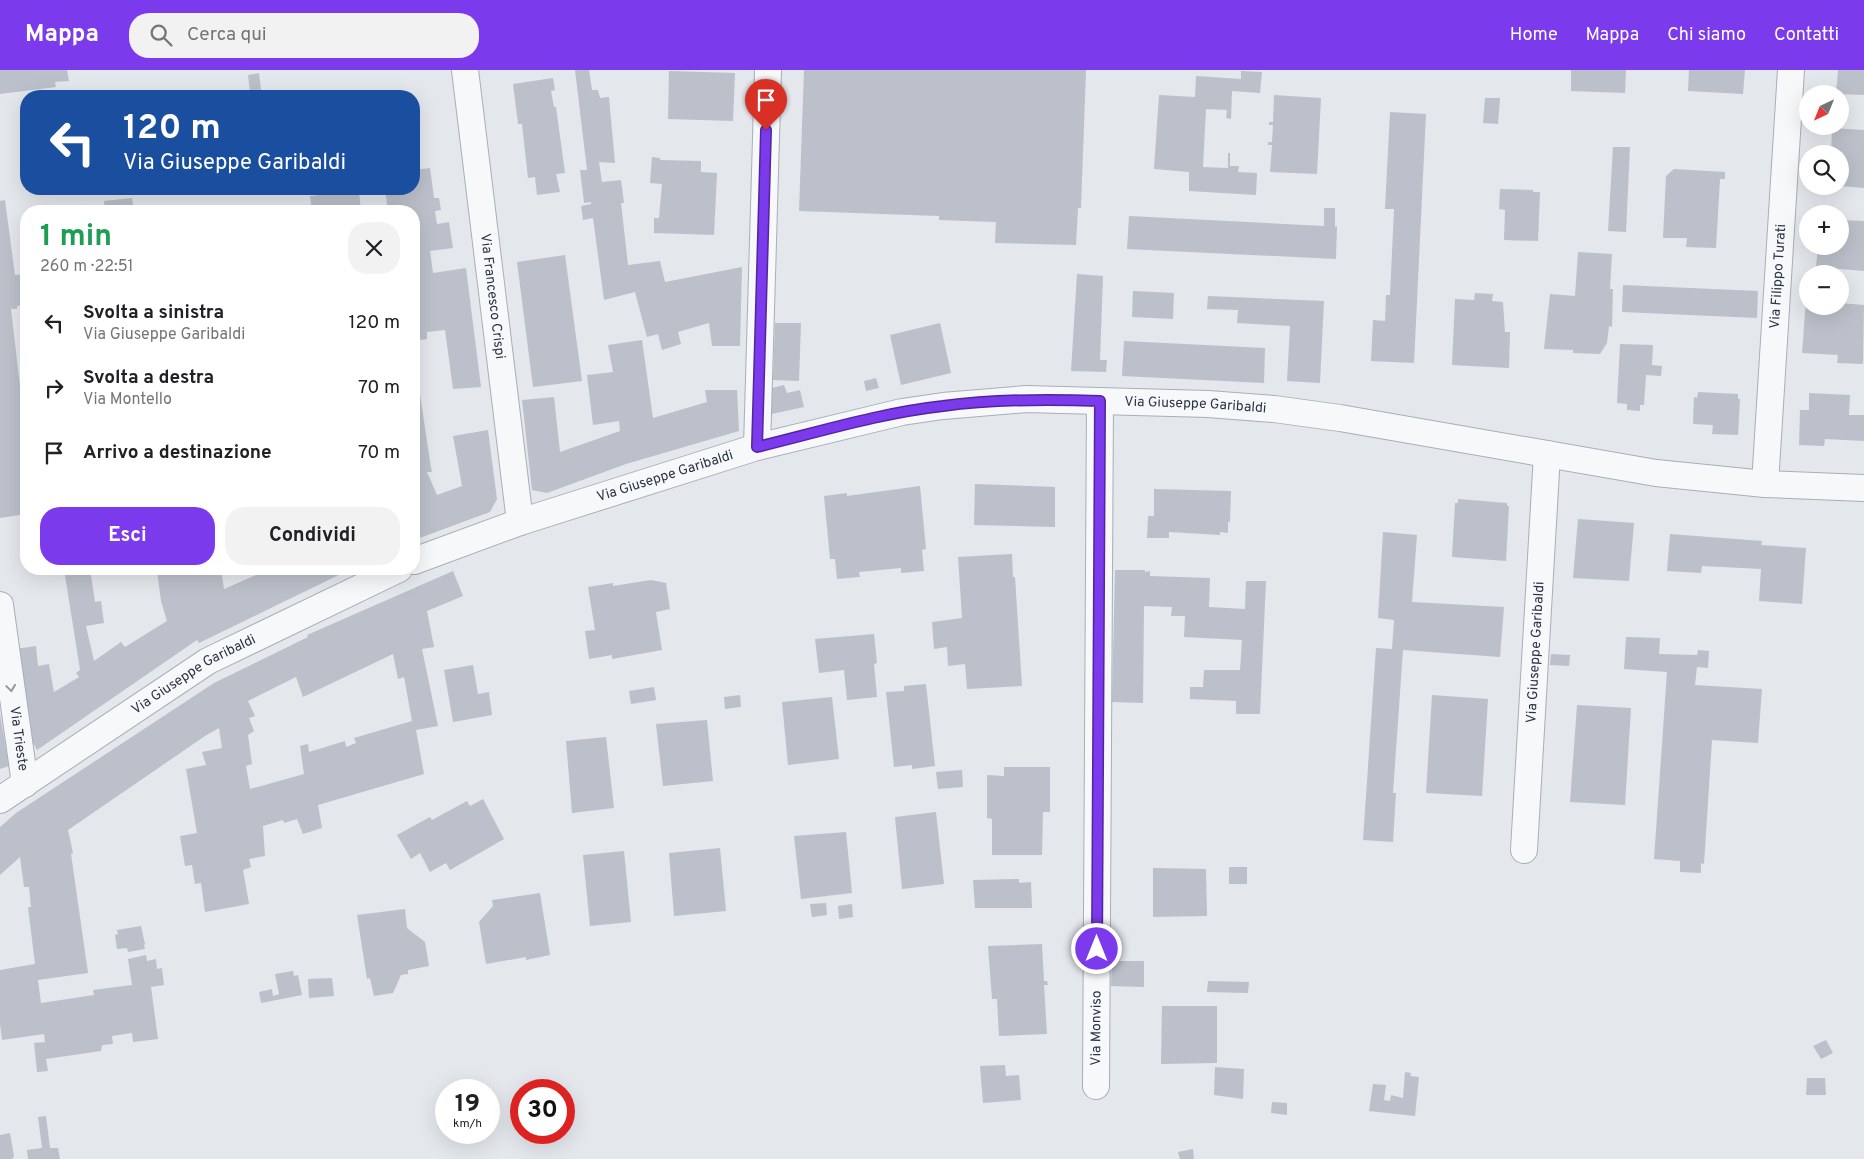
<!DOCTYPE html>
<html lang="it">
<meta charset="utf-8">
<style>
body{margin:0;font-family:Overpass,sans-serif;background:#f2f2f2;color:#202124;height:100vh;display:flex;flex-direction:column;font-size:19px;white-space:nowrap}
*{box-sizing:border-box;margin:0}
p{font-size:16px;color:#757577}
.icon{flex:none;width:28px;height:28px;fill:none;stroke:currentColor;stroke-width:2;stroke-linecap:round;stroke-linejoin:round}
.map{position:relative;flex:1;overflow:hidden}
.sheet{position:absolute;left:20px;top:135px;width:400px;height:370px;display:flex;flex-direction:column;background:#fff;border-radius:20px;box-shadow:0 5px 20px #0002}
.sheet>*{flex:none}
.hud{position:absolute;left:20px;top:20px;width:400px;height:105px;border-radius:20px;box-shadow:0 5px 20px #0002;background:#1a4fa0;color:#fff;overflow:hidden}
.needle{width:32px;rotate:223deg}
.fabs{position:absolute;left:1799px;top:15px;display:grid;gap:10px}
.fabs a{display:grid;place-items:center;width:50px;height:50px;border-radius:50%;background:#fff;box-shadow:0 5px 20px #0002;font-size:25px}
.speed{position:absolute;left:435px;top:1009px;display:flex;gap:10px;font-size:25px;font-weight:700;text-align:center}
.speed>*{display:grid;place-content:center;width:65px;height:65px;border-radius:50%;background:#fff;box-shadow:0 5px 20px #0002;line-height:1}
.speed small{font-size:12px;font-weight:400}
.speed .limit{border:8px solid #d22;background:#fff;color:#111}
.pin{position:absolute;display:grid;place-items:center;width:42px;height:42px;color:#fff;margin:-51px -21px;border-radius:50% 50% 50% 0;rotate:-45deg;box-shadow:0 0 5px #0007}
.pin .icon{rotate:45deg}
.me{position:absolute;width:55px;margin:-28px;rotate:0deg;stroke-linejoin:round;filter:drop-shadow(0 0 4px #0008)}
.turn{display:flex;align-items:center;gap:18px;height:105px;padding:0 20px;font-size:22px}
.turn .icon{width:65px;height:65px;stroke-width:2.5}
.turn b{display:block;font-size:35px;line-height:42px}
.round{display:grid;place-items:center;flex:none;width:52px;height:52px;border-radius:20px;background:#f2f2f2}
.head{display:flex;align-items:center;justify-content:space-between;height:85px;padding:0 20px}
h1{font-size:30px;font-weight:700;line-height:38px;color:#1e9e55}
.primary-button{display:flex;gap:10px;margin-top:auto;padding:10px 20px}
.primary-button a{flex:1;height:58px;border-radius:20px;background:#7c3aed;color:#fff;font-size:20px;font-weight:700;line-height:58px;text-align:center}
.primary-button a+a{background:#f2f2f2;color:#202124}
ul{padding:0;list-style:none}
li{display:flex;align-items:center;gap:15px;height:65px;padding:0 20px}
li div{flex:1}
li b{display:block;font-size:19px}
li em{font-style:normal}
header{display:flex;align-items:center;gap:30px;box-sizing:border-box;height:70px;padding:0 25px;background:#7c3aed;color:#fff}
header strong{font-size:24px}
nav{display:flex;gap:28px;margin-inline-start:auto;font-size:18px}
.search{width:350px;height:45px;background:#f2f2f2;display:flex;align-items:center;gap:12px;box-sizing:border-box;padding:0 18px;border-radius:20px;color:#757577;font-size:19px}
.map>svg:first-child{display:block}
</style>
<header>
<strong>Mappa</strong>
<div class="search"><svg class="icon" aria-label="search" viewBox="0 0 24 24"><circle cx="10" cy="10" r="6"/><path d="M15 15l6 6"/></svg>Cerca qui</div>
<nav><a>Home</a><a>Mappa</a><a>Chi siamo</a><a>Contatti</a></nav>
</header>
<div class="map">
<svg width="1864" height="1089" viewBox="0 0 1864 1089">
<rect width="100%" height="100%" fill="#e4e7ec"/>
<g fill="#bbc0ca" fill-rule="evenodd">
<path d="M0,0H67L69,11L55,12L56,17L0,24Z"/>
<path d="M575,0H589L592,20H598L600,28L609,27L615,93L599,92L602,112L621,110L624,133H621L628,195L660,191L665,212L742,197L740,276H712L709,253L678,262L681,274L662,280L658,264L647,267L635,222L604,230L593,148L583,150L581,136L591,134V132L584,133L580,100H587Z"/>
<path d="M804,0H1086L1081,138H1078L1076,175L995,173L996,152L939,150V146L799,141Z"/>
<path d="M1571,0H1626L1625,23L1571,21Z"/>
<path d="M1689,0H1745L1743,24L1688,21Z"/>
<path d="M1838,0H1864V25L1836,24Z"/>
<path d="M669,1L735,3L733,51L668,49Z"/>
<path d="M1241,1L1262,2L1260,23L1232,21L1231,49L1226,48L1227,40L1206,39L1203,97L1228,98V83H1230V96H1239L1238,102L1257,103L1256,125L1189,121V102L1154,99L1159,25L1195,27L1196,6L1241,9Z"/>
<path d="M259,3L261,20L250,22L248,5Z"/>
<path d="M553,8L555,20L551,21L554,37H556L565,103L556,104L560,122L537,125L535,107L528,108L522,54H518L513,14Z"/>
<path d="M1274,25L1321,28L1317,104L1270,102L1272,75H1268V72H1272L1273,55H1269V52H1273Z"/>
<path d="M1485,28H1500L1498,54L1483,53Z"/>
<path d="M1390,42L1426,44L1414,293L1371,291L1373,250L1385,251L1386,225H1390L1394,139H1385Z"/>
<path d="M1832,58L1864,60V118L1840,116V84H1831Z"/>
<path d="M1613,77H1630L1626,162L1608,161Z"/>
<path d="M652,87L660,88V90L701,91V102L717,103L714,165L654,163V148H659L662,114L650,113Z"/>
<path d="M430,98L434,128H439L441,140L435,141L437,154L449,152L453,178L430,181L433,203L466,198L481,317L453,319L445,260L427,262V269L414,271V141H388L385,119H414V100Z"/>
<path d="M1674,99L1725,102V109H1720L1716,178L1686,177L1687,168H1663L1666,106Z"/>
<path d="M1500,119L1533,120V122H1540L1538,171L1504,170L1505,140L1499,139Z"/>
<path d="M359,121L361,141H312L310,126Z"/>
<path d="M132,128L134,141H105L104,131Z"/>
<path d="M5,130L15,205L26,204V235L17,236V239H11L20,316L26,315V444L0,448V131Z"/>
<path d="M1324,138H1335V157L1337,156L1336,189L1127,179L1129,146L1324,156Z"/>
<path d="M1840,150L1864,151V201L1816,197L1818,176H1840Z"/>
<path d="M1578,182L1612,184L1610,219H1613L1612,257L1609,256L1607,273L1600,284L1573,283V280L1544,279L1550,224L1575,226Z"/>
<path d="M565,185L582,311L533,317L517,192Z"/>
<path d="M1077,204L1103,206L1100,290H1107L1106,302L1071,301Z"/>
<path d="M1623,215L1758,221L1757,248L1622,242Z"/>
<path d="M1133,221L1174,223L1173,249L1132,247Z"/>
<path d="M1475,223L1493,224L1492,231L1503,232L1505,262H1510L1509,298L1452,295L1455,229L1474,230Z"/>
<path d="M1208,226L1324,231L1320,313L1287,311L1290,256L1237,253L1238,240L1207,239Z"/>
<path d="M1806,230H1808V236H1840V233L1864,235L1863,294L1837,293L1838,285L1802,283Z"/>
<path d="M775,253H801L799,311L773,310Z"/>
<path d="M940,253L951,303L901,315L890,265Z"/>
<path d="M642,270L653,348L707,332L705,320H737L739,361L626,394L547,423L532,420L522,330L554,327L560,382L620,361L619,351L593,355L587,305L613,302L608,275Z"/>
<path d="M1124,271L1265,278L1264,313L1122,306Z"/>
<path d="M1620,274L1653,275L1652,295L1662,296L1661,306L1646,305L1644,335H1640V341L1627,340V334L1617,333Z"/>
<path d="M414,284L431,398L432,402H427L437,425L462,416L453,366L488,360L497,429L490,442L414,470Z"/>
<path d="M876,308L879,318L866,321L864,311Z"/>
<path d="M784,315L787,323L800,320L804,337L772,344V318Z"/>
<path d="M1698,322L1738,324V329H1740L1738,365L1712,364L1713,355L1693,354L1694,327L1697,328Z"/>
<path d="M1809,323L1850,325L1849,345H1864V371L1825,369L1824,376L1799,375L1800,340H1809Z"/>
<path d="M975,414L1055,417V457L974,455Z"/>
<path d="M920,416L926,479L922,480L924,501L901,503V498L859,502L860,507L837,509L835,489H830L824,426L847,423V426Z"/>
<path d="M1154,419L1231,421L1230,452H1228V463L1220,462V465L1169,462V468H1147L1148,446H1154Z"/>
<path d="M1458,429L1507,433V436H1509L1508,455L1506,491L1452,487L1455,433H1458Z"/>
<path d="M1578,449L1634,453L1629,511L1573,508Z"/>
<path d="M1383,462L1417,465L1412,532L1504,537L1500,587L1403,580L1393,723H1396L1393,772L1363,770L1376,578L1392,579L1394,550L1378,548Z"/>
<path d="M1670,464L1762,471L1761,475L1806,478L1802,534L1759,531L1761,499L1702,496L1701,503L1667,501Z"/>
<path d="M1012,484L1013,507H1015L1022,616L967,619L965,594L948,596L947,577L934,579L932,552L962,548L958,487Z"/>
<path d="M64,499H90L95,532L101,531L104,553L86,556L94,591L121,572L125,577L167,551L161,531L157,501L165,499H221L224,519L270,499H351L199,573L197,570L37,680L24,656L15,579L36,576L38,596L49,594L54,622L79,607L76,603L80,600Z"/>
<path d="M1115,500H1145V502L1150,501V506L1210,508L1209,537L1245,539L1246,511H1266L1260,644H1236V631L1190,629V617H1203L1204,600H1240L1242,570L1184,567L1185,546H1171L1172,537L1144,536L1143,633L1112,632Z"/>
<path d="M453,501L463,526L427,541L434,577L422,579L438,656L416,660L424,704L318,735L322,758L303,764L297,749L284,753L283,750L263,756L265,786L249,789L251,797L243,800L249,834L205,842L201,813L195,814L192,795L185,796L180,766L197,763L186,699L206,695L202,682L222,678L219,658L205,666L68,760L73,783L71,784L88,903L38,910L41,933L94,925L93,920L132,915L128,889L146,885L147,891L156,889L157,899L162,898L164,915L151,917L158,969L133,972L132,963L112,966L113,974L102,975L101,981L46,989L48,1001L37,1002L34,973L45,972L44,964L2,970L0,954V900L35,894L28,837H31L29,817H24L20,787L0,805V757L16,743L214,613L308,567L307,565ZM393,584L398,609L404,607L412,651L354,668L356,673L346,677L345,671L309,682L308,674L300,676L304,704L250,719L246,696L252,694L248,665L254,661L249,648L255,646L248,631L296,607L303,627Z"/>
<path d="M651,510L666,513L670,539L656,542L662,580L612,589V585L589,589L585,561L595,560L588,517L613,513V516Z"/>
<path d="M874,564L877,593L874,594L877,627L847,630L844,600L819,603L815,569Z"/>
<path d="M1626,567L1660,568L1659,584L1697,585L1698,580L1709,581L1708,598L1697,597L1695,615L1762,619L1758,673L1712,670L1704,794L1701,793V803L1680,802V791L1654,789L1667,602L1624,599Z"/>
<path d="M1551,584L1570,585L1569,596L1550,595Z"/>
<path d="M473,595L478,624L489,622L492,645L453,652L444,600Z"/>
<path d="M926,614L935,696L912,699V695L894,697L886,622L904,621V616Z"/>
<path d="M654,617L656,630L631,634L629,621Z"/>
<path d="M740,625L741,637L725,639L724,627Z"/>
<path d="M1432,625L1488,629L1482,726L1426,723Z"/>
<path d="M832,627L839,689L788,695L782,632Z"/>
<path d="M1577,635L1631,638L1625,735L1570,732Z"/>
<path d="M0,644L9,696L0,699Z"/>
<path d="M707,650L713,711L663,716L656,654Z"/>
<path d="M606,667L614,738L572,743L566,671Z"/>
<path d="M1004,697H1050V742H1043L1042,785H992V749L987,748V705L1004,706Z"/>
<path d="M962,700L963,717L938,719L936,702Z"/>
<path d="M483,729L504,769L450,800L446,793L430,802L420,783L411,789L397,765L430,747L432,750L467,731L470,736Z"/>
<path d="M936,742L944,814L902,819L895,747Z"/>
<path d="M846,762L852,823L801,829L794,766Z"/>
<path d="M720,778L726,841L674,846L669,783Z"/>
<path d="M624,781L631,852L590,856L583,785Z"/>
<rect x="1229" y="797" width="18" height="17"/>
<path d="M1153,798L1206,799L1207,846L1153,847Z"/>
<path d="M1019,809V813L1031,812L1032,838H975L973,810Z"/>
<path d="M540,823L550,885L526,890V887L486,894L479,852L493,836L492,830Z"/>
<path d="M826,833L827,845L812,847L810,834Z"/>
<path d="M852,834L853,847L839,849L838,836Z"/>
<path d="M405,839L407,858L425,872L429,896L408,900V904L401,905L393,923L374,926L370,908L367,909L357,845Z"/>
<path d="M141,856L145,874L144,875L145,879L128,882L127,878L117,879L115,865L118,864L117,860Z"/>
<path d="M1042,874L1044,911H1047L1048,915H1044L1047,964L999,966L997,929H992L988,876Z"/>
<path d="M1112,891H1144V917L1111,916Z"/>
<path d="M293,901L294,906L298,905L302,925L261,933L259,922L272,919L273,926L279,924L275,904Z"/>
<path d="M332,908L334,926L309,928L308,909Z"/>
<path d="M1208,911L1249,912L1248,923L1207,922Z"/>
<path d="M1162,936H1217V993L1161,994Z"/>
<path d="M1826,970L1833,983L1821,989L1813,976Z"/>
<path d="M1005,995L1006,1006L1019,1005L1021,1030L983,1033L980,996Z"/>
<path d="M1215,997L1244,999L1243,1029L1214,1025Z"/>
<path d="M1405,1002L1411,1003L1410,1006L1419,1007L1415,1046L1369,1041L1373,1014L1386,1015L1384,1030L1390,1031L1391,1025L1403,1028Z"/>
<path d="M1807,1008H1825L1826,1025H1806Z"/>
<path d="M1272,1032L1287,1033V1045L1271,1043Z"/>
<path d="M46,1046L50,1078H58L60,1089H28L27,1080L42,1078L38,1047Z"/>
<path d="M10,1063L14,1086L12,1089H0V1065Z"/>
<path d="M1193,1079L1194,1089H1180L1178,1082Z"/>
</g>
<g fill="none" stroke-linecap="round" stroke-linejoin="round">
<defs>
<g id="minor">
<path id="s1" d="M465,0L520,452"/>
<path d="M757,377L768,0"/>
<path id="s2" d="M1765,414L1791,0"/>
<path id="s3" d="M414,491L520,452L757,377L902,342L943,336L1026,329L1208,334L1274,339L1340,348L1656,403L1765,414L1864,418"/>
<path id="s4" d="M0,535L25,714"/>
<path id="s5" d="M0,730L208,591L399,499"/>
<path id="s6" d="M1524,780L1547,384"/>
<path id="s7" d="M1096,1016L1100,331"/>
</g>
</defs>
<use href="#minor" stroke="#a9aeb7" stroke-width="28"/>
<use href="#minor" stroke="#f7f8fa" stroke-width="26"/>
</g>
<defs><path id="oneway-chevron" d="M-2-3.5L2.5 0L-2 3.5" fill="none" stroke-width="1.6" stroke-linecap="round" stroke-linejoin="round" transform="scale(1.25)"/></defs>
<use stroke="#9196a0" href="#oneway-chevron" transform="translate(11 618) rotate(82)"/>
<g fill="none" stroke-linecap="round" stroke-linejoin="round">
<defs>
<path id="route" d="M766,60L757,377C819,362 880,343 943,336C995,329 1047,329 1100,331L1097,879"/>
</defs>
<use href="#route" stroke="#51269a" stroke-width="12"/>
<use href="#route" stroke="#7c3aed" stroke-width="9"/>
</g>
<g text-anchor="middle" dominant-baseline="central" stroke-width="4.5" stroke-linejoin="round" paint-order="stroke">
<g font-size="14" fill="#2b3445" stroke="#f4f6f9">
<text stroke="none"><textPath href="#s2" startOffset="208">Via Filippo Turati</textPath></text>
<text stroke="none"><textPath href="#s1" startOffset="228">Via Francesco Crispi</textPath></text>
<text stroke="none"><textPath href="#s3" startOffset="805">Via Giuseppe Garibaldi</textPath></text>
<text stroke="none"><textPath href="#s3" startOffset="265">Via Giuseppe Garibaldi</textPath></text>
<text stroke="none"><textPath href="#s6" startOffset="198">Via Giuseppe Garibaldi</textPath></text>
<text stroke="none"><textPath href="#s5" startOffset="231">Via Giuseppe Garibaldi</textPath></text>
<text stroke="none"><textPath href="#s4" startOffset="135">Via Trieste</textPath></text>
<text stroke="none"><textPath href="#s7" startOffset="58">Via Monviso</textPath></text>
</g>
</g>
</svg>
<div class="fabs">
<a><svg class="needle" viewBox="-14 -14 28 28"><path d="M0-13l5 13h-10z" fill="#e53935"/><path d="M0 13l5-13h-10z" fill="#757577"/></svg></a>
<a><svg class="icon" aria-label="search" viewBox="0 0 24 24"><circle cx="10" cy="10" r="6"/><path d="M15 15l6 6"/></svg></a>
<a>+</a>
<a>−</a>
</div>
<div class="speed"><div>19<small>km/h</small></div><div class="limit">30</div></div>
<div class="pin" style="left:766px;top:60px;background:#d93025"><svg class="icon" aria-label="arrive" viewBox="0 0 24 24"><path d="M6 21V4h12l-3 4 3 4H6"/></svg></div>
<svg class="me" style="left:1097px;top:879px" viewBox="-20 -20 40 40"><circle r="17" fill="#7c3aed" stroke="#fff" stroke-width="3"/><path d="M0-11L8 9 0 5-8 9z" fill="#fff"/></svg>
<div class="hud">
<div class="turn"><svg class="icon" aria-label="left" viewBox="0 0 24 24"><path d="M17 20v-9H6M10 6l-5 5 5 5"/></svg><div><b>120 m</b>Via Giuseppe Garibaldi</div></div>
</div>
<section class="sheet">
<div class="head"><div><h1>1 min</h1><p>260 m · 22:51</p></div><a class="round"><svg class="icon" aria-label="close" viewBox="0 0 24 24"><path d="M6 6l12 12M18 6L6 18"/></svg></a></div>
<ul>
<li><svg class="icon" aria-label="left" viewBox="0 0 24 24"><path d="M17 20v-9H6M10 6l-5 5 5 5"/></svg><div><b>Svolta a sinistra</b><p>Via Giuseppe Garibaldi</p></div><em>120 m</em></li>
<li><svg class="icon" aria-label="right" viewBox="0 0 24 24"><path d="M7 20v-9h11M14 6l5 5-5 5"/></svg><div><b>Svolta a destra</b><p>Via Montello</p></div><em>70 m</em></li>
<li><svg class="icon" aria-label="arrive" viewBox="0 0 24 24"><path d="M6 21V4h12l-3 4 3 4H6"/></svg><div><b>Arrivo a destinazione</b></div><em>70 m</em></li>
</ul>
<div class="primary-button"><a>Esci</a><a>Condividi</a></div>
</section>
</div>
